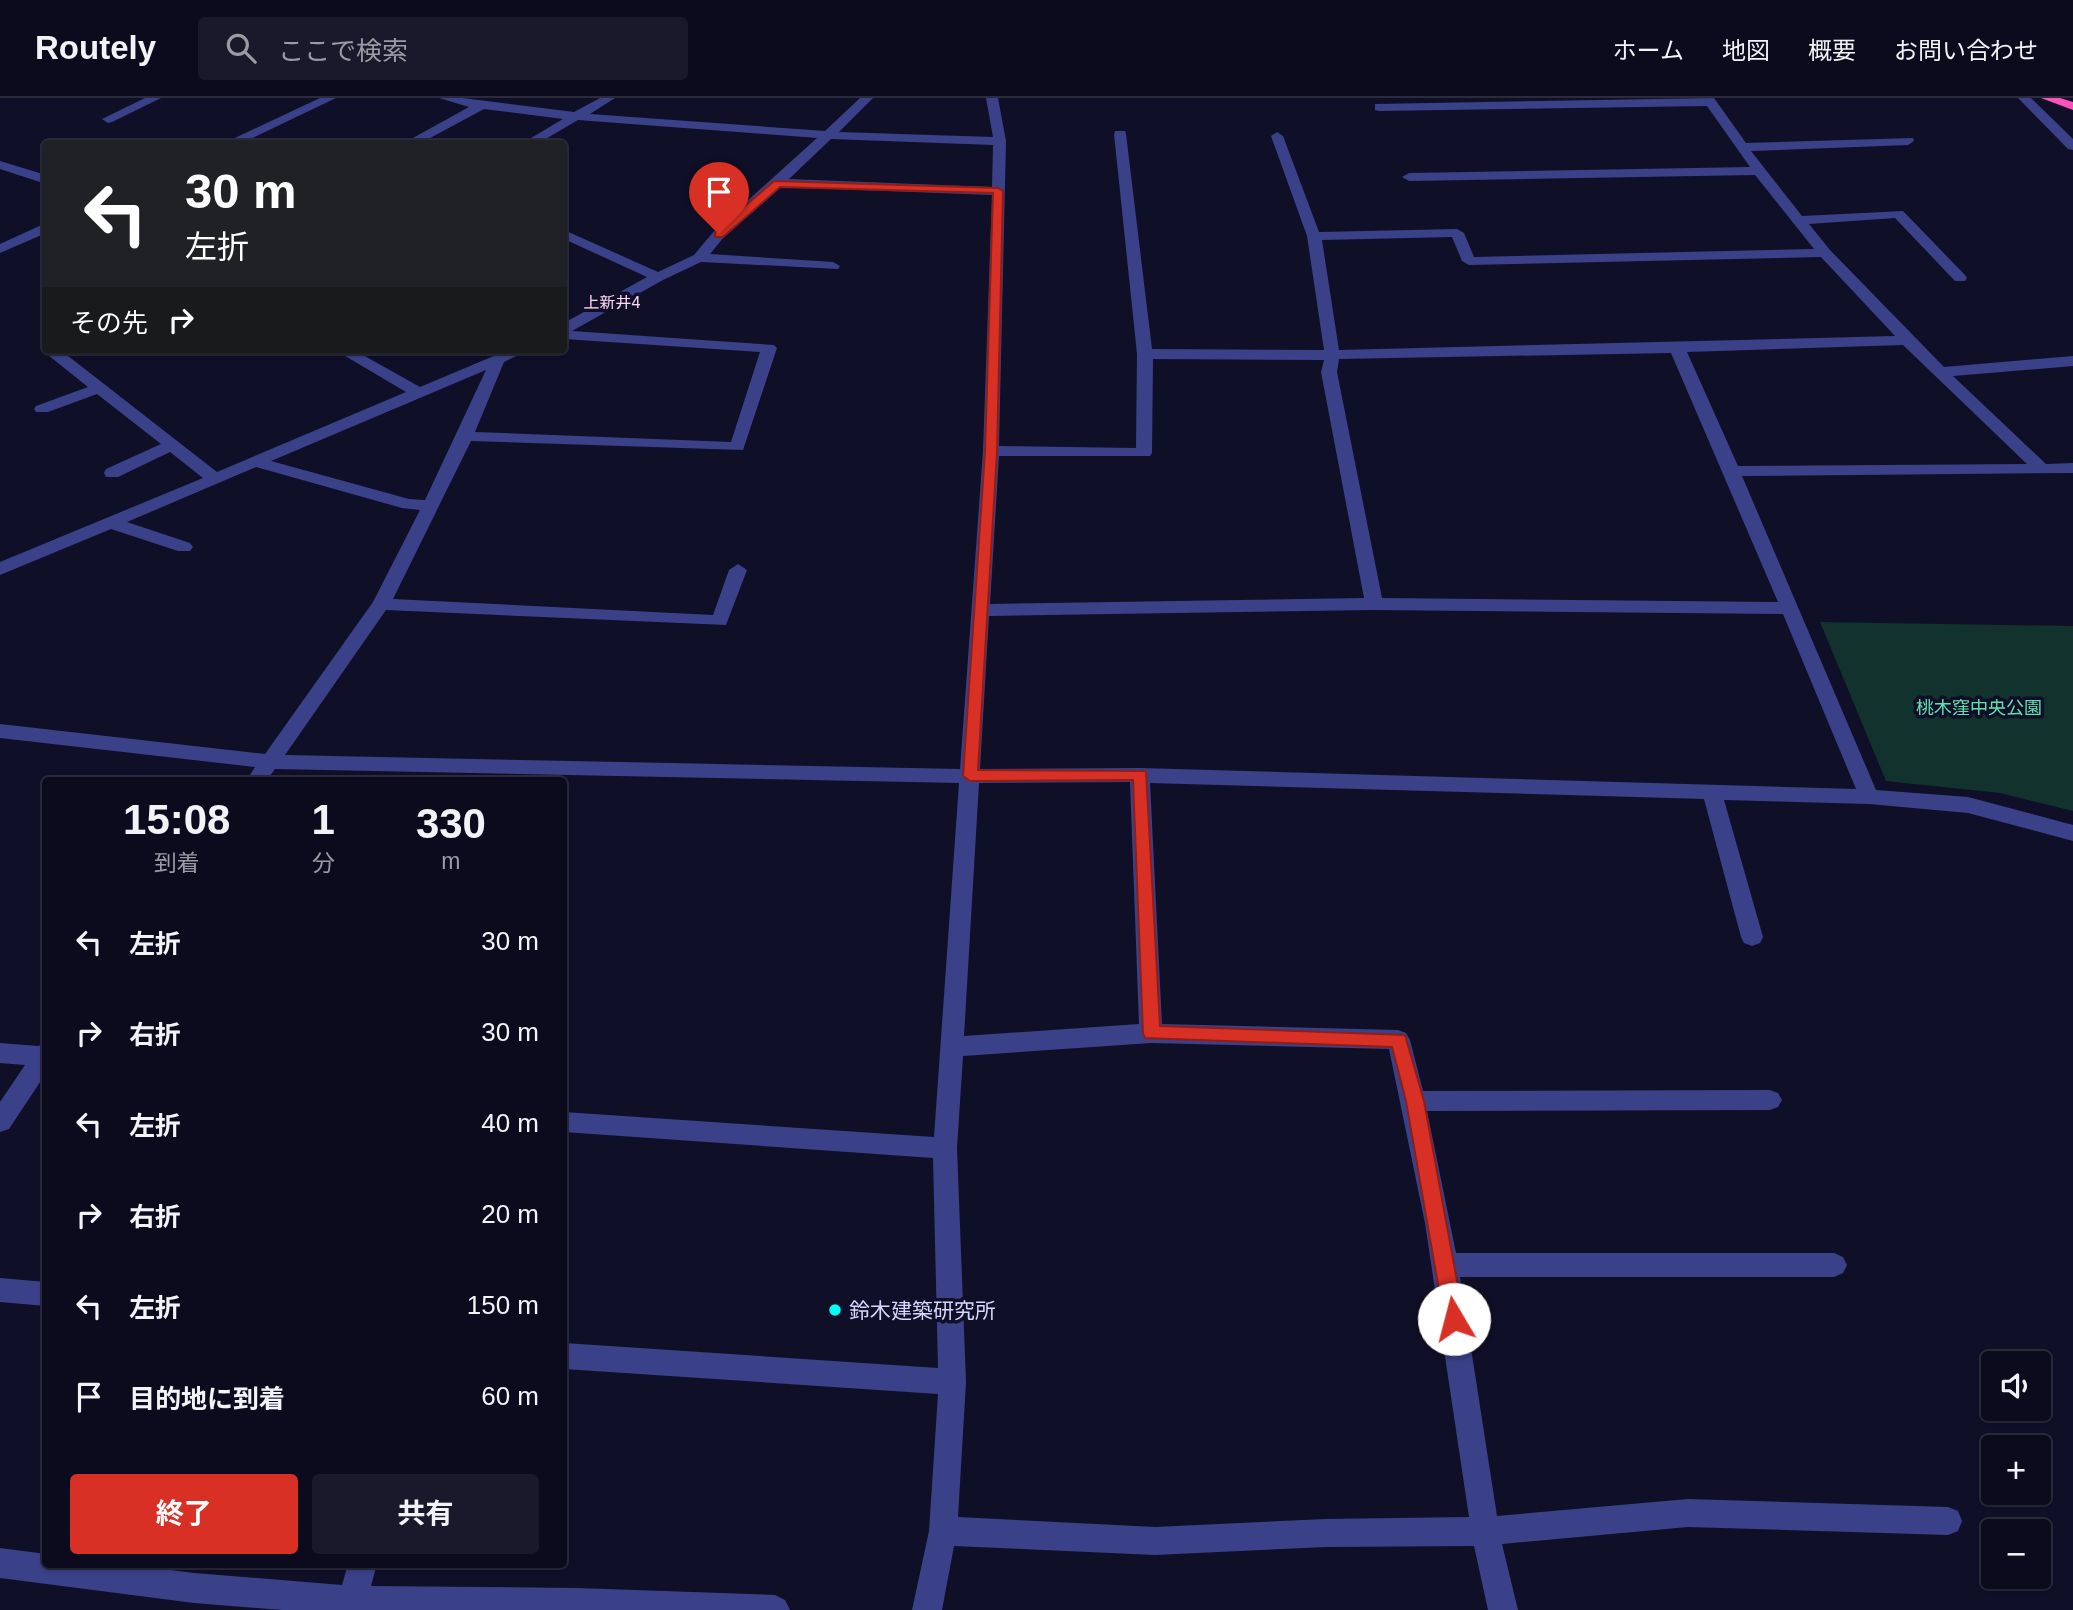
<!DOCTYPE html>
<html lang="ja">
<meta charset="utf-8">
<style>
body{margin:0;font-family:Helvetica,"Noto Sans JP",sans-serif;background:#1a192b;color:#f1f3f6;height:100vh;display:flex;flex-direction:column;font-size:26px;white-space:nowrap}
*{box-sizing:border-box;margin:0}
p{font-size:23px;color:#9a9ba4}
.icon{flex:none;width:38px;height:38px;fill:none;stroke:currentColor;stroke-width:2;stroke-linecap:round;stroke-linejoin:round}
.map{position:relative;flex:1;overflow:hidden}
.details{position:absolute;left:42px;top:679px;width:525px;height:791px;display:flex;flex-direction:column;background:#0c0b1e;border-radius:7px;box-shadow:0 2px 5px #0004,0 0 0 2px #2c2b3c}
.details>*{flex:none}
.banner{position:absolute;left:42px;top:42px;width:525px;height:214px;border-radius:7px;box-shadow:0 2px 5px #0004,0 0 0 2px #2c2b3c;background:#202124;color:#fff;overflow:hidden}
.controls{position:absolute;left:1981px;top:1253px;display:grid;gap:14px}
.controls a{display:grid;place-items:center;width:70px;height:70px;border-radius:7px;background:#0c0b1e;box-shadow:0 2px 5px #0004,0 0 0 2px #2c2b3c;font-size:35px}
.pin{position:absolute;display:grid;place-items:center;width:60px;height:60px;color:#fff;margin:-72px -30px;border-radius:50% 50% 50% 0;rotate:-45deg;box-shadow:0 0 7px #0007}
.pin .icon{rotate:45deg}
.me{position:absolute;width:77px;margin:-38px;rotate:352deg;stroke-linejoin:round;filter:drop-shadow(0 0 5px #0008)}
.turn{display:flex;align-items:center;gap:24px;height:147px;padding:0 28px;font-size:32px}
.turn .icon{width:91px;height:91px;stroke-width:2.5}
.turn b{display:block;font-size:49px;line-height:60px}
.then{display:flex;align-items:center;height:66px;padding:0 28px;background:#0003;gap:14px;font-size:26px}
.eta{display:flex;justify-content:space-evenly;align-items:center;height:119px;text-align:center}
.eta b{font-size:42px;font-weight:700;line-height:49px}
.primary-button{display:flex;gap:14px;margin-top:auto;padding:14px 28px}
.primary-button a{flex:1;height:80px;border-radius:7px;background:#d93025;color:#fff;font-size:28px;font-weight:700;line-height:80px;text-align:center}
.primary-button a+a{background:#1a192b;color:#f1f3f6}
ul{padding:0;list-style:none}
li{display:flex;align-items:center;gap:21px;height:91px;padding:0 28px}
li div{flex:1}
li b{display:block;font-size:26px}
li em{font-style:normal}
header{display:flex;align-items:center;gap:42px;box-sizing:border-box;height:98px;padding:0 35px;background:#0c0b1e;border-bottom:2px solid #2c2b3c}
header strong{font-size:33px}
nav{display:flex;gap:38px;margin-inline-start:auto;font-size:24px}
.search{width:490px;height:63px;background:#1a192b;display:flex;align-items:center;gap:18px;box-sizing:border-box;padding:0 24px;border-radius:7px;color:#9a9ba4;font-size:26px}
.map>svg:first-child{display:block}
</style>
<header>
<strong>Routely</strong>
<div class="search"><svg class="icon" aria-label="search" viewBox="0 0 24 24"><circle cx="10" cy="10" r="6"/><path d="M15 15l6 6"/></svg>ここで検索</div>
<nav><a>ホーム</a><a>地図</a><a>概要</a><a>お問い合わせ</a></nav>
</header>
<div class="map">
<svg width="2073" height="1512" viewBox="0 0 2073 1512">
<rect width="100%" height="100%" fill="#100f28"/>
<path fill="#12322d" d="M1820,524L2073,528V713L2000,695L1886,683Z"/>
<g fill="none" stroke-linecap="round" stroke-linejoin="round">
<g fill="#3a4188" fill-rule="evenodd">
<path d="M145,0H161L112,24L108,25L102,21Z"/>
<path d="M320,0H336L240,46H222Z"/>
<path d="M439,0H463L574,14L600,0H615L590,16L825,33L860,0H873L839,34L993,39L986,0H998L1006,43L999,348L1136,350L1137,256L1114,36L1115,33H1125L1126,36L1152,251L1324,252L1307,138L1271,38L1277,34L1283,38L1319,134L1457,131L1464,135L1474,159L1814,151L1755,77L1409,83L1402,79L1409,75L1750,69L1707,8L1379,13L1375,12V6L1714,0L1746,45L1913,40L1914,43L1908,47L1751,53L1802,118L1903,113L1965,177L1967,180L1965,183H1955L1895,120L1809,126L1830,152L1944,269L2073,258V268L1953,278L2046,366L2073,365V375L1742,378L1876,692L1968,699L2073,727V743L1968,715L1869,706L1724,702L1763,839L1760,845L1752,848L1744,845L1741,839L1704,701L1150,685L1162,926L1398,932L1406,935L1410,942L1423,993L1770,992L1778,995L1782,1002L1778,1009L1770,1012L1427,1013L1456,1155H1834L1843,1159L1847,1167L1843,1175L1834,1179H1460L1497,1418L1688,1401L1948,1409L1958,1413L1962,1423L1958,1433L1948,1437L1688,1429L1502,1446L1518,1512H1488L1474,1448L1325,1449L1155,1457L954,1448L942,1512H912L929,1433L938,1296L564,1271V1245L938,1270L933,1060L564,1034V1014L934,1039L959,685L275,671L267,682H247L255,669L0,640V626L265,656L373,504L420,412L402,410L256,369L127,424L190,445L193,449L190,453H178L111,431L0,477V464L203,380L170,354L118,379H106L104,375L106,371L161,346L97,296L48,314H36L34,311L36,308L88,289L48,257L47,252H65L63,254L217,374L406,294L335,252H354L420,289L508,252H529L504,264L475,334L731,344L760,254L564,241V225L647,179L564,141V132L658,174L694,157L714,133L817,40L578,22L537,46H521L563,21L484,11L419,46H402L469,9ZM831,41L993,47L992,89L789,81ZM781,89L992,97L983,353L960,671L285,657L386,512L726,527L747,472L738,466L729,472L713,517L393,501L471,343L743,352L777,250L774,247L572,233L663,182L701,164L838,171L840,168L833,164L710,156L724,139ZM1452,139L1462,163L1469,167L1821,159L1895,238L1339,252L1322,142ZM1903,247L2027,366L1738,368L1687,254ZM1671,255L1778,504L1382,500L1337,274L1339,261ZM1153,261L1324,262L1321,274L1364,500L990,506L999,358H1150L1152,355ZM486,272L425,402L409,401L271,363ZM1374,512L1783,516L1856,691L1140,670L980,671L989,518ZM1130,684L1139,926L964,938L979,685ZM1151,945L1389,951L1425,1125L1469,1419L1325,1421L1155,1429L958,1419L966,1284L957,1050L963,958Z"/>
<path d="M2018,0H2031L2073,41V52L2068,51Z"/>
<path d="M0,63L46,77V86L0,71Z"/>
<path d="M46,125V135L0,155V146Z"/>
<path d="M0,945L38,948L46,945V975L9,1031L0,1034V1004L25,967L0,965Z"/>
<path d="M0,1180L46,1184V1208L0,1204Z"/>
<path d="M0,1450L46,1456V1466H125L194,1475L342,1487L348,1466H377L371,1488L577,1490L775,1497L785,1502L790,1512H282L194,1505L0,1480Z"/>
</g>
<path fill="#ff51bb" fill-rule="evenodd" d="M2041,0H2060L2073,4V12Z"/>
</g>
<path fill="#d93025" stroke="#8d1f18" stroke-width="2" d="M774,83L998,90L1003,93L997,354L978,672L1146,673L1160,928L1405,937L1424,1003L1464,1221L1461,1227L1454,1230L1446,1227L1444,1221L1406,1003L1392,949L1145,940L1143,935L1133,682L970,683L963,678L985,354L993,95L780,89L723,139H715V134Z"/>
<circle fill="#02fff7" stroke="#100f28" stroke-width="2.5" cx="835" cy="1212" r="7"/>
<g text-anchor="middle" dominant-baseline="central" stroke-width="7" stroke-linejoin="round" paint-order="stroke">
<g font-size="16" fill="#ffd8f6" stroke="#100f28">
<text x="612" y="204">上新井4</text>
</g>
<g font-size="18" fill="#5fe2b0" stroke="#100f28">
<text x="1979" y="610">桃木窪中央公園</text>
</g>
<g font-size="21" fill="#d6d7ff" stroke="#100f28" text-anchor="start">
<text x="849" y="1212">鈴木建築研究所</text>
</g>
</g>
</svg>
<div class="controls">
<a><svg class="icon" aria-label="sound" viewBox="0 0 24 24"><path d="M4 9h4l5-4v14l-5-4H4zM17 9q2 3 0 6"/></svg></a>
<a>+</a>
<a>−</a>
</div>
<div class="pin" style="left:719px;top:136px;background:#d93025"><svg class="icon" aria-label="arrive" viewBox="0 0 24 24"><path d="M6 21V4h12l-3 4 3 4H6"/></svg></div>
<svg class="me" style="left:1454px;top:1221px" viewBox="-20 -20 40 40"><circle r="19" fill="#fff"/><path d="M0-13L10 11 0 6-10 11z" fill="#d93025"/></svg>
<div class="banner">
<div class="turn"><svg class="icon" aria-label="left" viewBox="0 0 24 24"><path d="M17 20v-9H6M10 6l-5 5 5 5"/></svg><div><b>30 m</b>左折</div></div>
<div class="then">その先<svg class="icon" aria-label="right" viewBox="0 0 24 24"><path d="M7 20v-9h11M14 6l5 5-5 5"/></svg></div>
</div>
<section class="details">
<div class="eta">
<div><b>15:08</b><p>到着</p></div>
<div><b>1</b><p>分</p></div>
<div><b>330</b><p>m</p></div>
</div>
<ul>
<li><svg class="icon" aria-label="left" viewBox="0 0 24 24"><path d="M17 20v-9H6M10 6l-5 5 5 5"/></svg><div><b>左折</b></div><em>30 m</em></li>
<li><svg class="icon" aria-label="right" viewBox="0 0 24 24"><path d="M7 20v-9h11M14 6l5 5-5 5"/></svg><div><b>右折</b></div><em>30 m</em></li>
<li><svg class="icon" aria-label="left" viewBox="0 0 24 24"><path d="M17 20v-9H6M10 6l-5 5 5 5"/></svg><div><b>左折</b></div><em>40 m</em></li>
<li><svg class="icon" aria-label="right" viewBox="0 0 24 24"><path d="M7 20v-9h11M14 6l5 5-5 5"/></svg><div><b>右折</b></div><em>20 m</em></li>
<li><svg class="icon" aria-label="left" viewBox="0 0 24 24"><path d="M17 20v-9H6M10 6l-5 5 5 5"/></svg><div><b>左折</b></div><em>150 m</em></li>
<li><svg class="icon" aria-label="arrive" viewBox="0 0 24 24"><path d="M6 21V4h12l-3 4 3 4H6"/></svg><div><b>目的地に到着</b></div><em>60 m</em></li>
</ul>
<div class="primary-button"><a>終了</a><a>共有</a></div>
</section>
</div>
